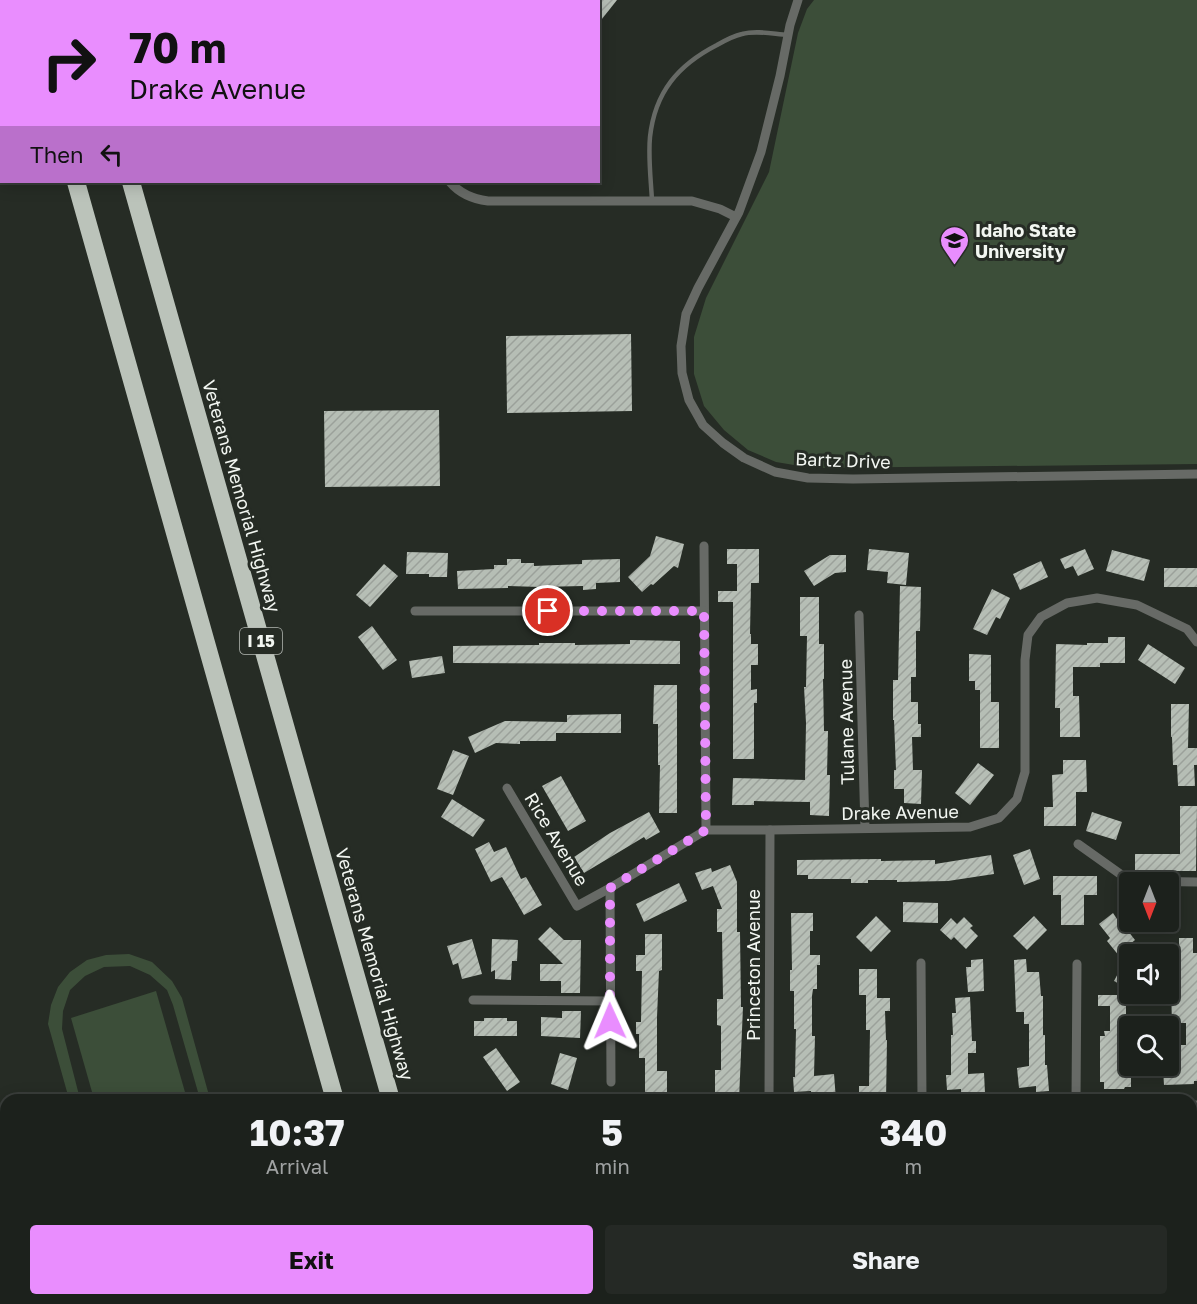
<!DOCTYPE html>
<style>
body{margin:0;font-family:"Golos Text",sans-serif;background:#252925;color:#f1f3f6;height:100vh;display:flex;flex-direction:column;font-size:22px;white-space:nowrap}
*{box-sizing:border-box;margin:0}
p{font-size:20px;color:#a0a3a3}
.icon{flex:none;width:33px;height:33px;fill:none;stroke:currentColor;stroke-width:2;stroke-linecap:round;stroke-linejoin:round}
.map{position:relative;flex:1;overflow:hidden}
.drawer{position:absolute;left:0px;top:1094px;width:1197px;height:212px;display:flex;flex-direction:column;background:#1c211c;border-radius:18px 18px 0 0;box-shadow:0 3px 15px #0003,0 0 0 2px #3a3e3b}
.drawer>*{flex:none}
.banner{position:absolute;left:0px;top:0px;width:600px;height:183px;box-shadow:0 3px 15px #0003,0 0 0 2px #3a3e3b;background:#e98dfe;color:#111;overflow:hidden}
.needle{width:39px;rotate:180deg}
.tools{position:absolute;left:1119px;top:872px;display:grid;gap:12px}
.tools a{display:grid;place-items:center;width:60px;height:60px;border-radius:6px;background:#1c211c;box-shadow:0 3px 15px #0003,0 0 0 2px #3a3e3b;font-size:30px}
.pin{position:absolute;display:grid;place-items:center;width:51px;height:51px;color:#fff;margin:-26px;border:3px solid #fff;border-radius:50%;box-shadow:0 2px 6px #0007}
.me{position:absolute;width:66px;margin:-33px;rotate:359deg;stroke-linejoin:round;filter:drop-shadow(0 0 4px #0008)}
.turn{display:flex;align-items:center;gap:21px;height:126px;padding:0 30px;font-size:27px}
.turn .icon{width:78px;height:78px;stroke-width:2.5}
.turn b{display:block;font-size:42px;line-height:51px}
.then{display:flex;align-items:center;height:57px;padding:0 30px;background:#0003;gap:12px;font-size:22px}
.eta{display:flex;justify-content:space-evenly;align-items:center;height:102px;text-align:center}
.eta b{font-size:36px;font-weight:700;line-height:42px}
.cta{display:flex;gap:12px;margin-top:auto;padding:12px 30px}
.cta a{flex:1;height:69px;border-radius:6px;background:#e98dfe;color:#111;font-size:24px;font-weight:700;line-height:69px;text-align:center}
.cta a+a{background:#252925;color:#f1f3f6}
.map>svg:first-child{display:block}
</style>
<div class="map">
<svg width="1197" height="1304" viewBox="0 0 1197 1304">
<defs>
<pattern id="building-hatch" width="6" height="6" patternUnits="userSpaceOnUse" patternTransform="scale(1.5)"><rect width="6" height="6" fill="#b6beb5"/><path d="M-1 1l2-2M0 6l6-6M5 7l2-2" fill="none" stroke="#9ba19a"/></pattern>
</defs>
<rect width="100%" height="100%" fill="#262c25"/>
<g fill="#3c4e39">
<path d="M814,0H1197V464L812,468L776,462L748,450L724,430L704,406L694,374V337L706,298L769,172L798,33L807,9Z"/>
<path d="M129,954L152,962L172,981L182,998L210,1099H200L173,1005L167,990L150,975L130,966L104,967L85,976L70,990L63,1011L62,1029L80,1099H69L48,1024L51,1005L58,987L70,972L87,960L106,955Z"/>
<path d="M156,991L187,1099H94L71,1018Z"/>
</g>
<g fill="url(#building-hatch)">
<path d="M598,0H617L598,24Z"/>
<path d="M631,334L632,411L507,413L506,336Z"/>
<path d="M439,410L440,486L325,487L324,411Z"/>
<path d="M656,536L684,544L678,568L674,566L653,585L651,584L642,592L628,577L650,556Z"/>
<path d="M727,549H759V583H751L750,634H751V644H758V665H751V690L757,689V703H754V759H733V602H718V591H737V564H727Z"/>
<path d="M869,549L909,553L906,585L887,583L888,572L867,570Z"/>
<path d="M1085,549L1094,569L1078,576L1073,566L1065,569L1060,559Z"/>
<path d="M1112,550L1150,560L1144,581L1106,571Z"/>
<path d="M407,552L448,553L447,577H429V574H406Z"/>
<path d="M830,555H846V572L835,573L814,586L804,571Z"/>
<path d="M507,559H521V563H534V566L582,564V560L620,559V582L596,583V589L583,590V586L540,587L508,586V588L458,589L457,571L494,569V565H507Z"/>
<path d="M1041,561L1048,577L1020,590L1013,574Z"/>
<path d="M384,564L398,576L370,607L356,595Z"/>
<rect x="1164" y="568" width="33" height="19"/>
<path d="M900,586L921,587L920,631H916V677H911V702H918V724H921V737H912L913,770H922L921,804L904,803V789H894V770H896L894,720H893V680H898Z"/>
<path d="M992,589L1010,598L1000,619L996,617L987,635L973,629Z"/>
<path d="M800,597H819V644H824V679H823L824,731H828L827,775H830L829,816L810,815V802L754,801V805H732L733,778L805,780L806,723L804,687H806L807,636H800Z"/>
<path d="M372,626L397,660L383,670L358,637Z"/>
<path d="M1108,637H1125V663H1100V667H1073V696H1079L1080,737H1060V708H1055L1056,644L1087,645V643H1108Z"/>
<path d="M630,640L680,641V664L453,663V646L539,645V643H575V645L630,644Z"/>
<path d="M1148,644L1185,668L1175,684L1138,660Z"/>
<path d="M969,654L991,655V702H999V748H980V690H975V681H969Z"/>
<path d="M442,656L445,673L412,678L409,661Z"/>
<path d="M654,685H677V813H659L660,765H658V724H653Z"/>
<path d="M1171,704H1189L1188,748H1197V765H1194L1195,786H1178L1177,765H1173L1172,737H1171Z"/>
<path d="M621,714V733H556V741H520V744L496,743L475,753L468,737L505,721L567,722V715Z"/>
<path d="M453,750L469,756L453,795L437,789Z"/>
<path d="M1063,760H1086L1087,792H1076V826H1044V807H1053L1052,775L1063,774Z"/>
<path d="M978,763L994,775L970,805L955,793Z"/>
<path d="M561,776L586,821L568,831L542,786Z"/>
<path d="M452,799L485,820L473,837L441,817Z"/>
<path d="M1180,806H1197L1196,871H1135V854H1180Z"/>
<path d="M649,812L660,832L646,840L644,837L584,873L574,857L610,833Z"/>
<path d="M1092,812L1122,822L1116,840L1086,831Z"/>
<path d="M489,842L494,852L506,847L521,879L526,877L542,905L524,915L502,877L491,882L475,849Z"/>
<path d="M1030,849L1040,879L1024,885L1013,855Z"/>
<path d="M991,855L994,874L948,881L897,882V880H868V883H851V879H808V875H797V860L881,859V861L935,860V864Z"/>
<path d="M730,865L737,882V932H740L741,1007H743L739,1100H715V1070H721V1026L717,1025V999H723L722,932H717V909H722L713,886L702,890L695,873L711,868L712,872Z"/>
<path d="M1053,876H1097V895H1084V925H1061V895H1053Z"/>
<path d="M679,883L687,901L644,922L636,904Z"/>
<path d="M903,902L938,903V923L903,922Z"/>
<path d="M791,913H813V931H810V955H820V965H817V989H813L812,996V1036H815L814,1076L834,1074L836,1100H812L811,1091L794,1092L793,1077H795L796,1029H794V991H790V970H792Z"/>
<path d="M1113,913L1117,919L1122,915L1132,927L1128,931L1135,940L1123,950L1129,953L1130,951V983L1127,988L1114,981L1124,962L1107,941L1110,938L1099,924Z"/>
<path d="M876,916L891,931L871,952L856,937Z"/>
<path d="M1034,916L1047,930L1027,950L1013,936Z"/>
<path d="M964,917L973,926L970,928L978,936L966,949L954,937L951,940L940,930L951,918L957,924Z"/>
<path d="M550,927L564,940H581L580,993H561V981H540V964H563L538,939Z"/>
<path d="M645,934H662V970L659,971L657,1017V1071H667V1100H645V1058H639V1034H636V1022H641L642,971H636V955H645Z"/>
<path d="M1179,938H1193V953H1197V1081H1194V1084L1164,1085L1163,1069H1174V1066H1181V1045H1186V1023H1172L1171,988L1179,987Z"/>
<path d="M472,939L482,974L462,979L458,963L453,965L447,946Z"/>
<path d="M492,939L518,940L517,961H512L511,980L495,979V970L491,972Z"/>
<path d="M983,959L984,991L968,992L966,967H971V960Z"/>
<path d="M1026,959L1027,972H1039L1041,996H1043V1035H1045V1065H1047L1049,1091L1036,1092V1086L1019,1088L1017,1068L1029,1066V1024H1024V1012H1016L1014,960Z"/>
<path d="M859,969H877V998H890V1011H885L886,1040H887L886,1100H859V1086H869L870,1030H866V995H859Z"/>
<path d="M1098,995H1126V1023H1121V1039H1119V1067H1131V1087H1125L1124,1089H1104V1082H1100V1036H1105L1104,1031H1110V1006H1098Z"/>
<path d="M970,997L972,1041H976V1053H968V1074L984,1073L985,1093L974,1094V1096L961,1097V1089L947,1090L946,1075H951V1035H953L952,1013H956L955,998Z"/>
<path d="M562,1011H581L580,1038L541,1036V1017L562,1018Z"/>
<path d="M484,1018H507V1021H517V1036H474V1021H484Z"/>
<path d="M496,1048L520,1082L507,1091L483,1057Z"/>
<path d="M560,1053L577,1058L568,1090L551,1084Z"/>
</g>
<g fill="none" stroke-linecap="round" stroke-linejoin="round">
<path stroke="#797e78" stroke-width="2" stroke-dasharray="1.5 4.5" stroke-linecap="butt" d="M100,1299L106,1304"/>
<g stroke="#676a66" stroke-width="4.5">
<path d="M424,0L427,2"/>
<path d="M652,201C651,180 648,158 650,137C655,92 678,65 717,45C724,41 733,36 742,34C757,30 773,34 788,35"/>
<path d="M0,1226L6,1235"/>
<path d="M0,1241L4,1232"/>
<path d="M0,1272L6,1275"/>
<path d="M16,1299L17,1304"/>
<path d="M80,1299L87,1304"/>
</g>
<g stroke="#676a66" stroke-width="9">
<path d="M798,0L790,25L780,76L761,152L739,212L698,288L686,314L681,346L682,373L689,400L703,425L723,443L744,458L775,472L808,478L853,479L1197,474"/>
<path d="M447,2V0"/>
<path d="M450,182C460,194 473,199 488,201H692L720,209L736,217"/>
<path d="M704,546L706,830"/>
<path d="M415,611H704"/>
<path d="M859,615L865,828"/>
<path d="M507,788L577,906L610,888L706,830H770L970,827L999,818L1017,799L1025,772V660L1028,635L1041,617L1067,603L1097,598L1137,605L1187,629L1197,642"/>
<path d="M1078,844L1130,881L1197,882"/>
<path d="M610,888L611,1082"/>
<path d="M921,963L922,1100"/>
<path d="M473,1000L610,1001"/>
<path d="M769,1100L770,830"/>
<path d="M1076,1100L1077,964"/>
<path d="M1191,1105H1197"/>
<path d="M1191,1243H1197"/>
<path d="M769,1304V1299"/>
</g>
<g stroke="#bbc3ba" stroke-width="18">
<path d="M24,0V2"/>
<path d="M79,0L80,2"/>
<path d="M76,182L335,1100"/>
<path d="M131,182L391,1100"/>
<path d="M390,1299L392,1304"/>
<path d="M447,1299L449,1304"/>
</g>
</g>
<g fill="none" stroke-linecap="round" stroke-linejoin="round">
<path stroke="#e98dfe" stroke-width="10" stroke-dasharray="0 18" d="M548,611H704L706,830L610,888V1021"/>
</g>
<defs>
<symbol id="university-pin" viewBox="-11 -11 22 30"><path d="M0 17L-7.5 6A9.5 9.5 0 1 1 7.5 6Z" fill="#e98dfe" stroke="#262c25"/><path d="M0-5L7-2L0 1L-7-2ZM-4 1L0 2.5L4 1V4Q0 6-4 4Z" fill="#111"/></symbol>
</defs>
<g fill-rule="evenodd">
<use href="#university-pin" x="938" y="224" width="33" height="45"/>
</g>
<g text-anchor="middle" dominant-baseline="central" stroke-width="6" stroke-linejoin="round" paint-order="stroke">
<rect fill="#262c25" stroke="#b5b9b4" stroke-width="1.5" x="240" y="628" width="42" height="26" rx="4.5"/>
<g font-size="16" font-weight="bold" fill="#f2f6f1">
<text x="261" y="641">I 15</text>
</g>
<g font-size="18" font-weight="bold" fill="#f2f6f1" stroke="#262c25" text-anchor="start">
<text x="975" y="230">Idaho State<tspan x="975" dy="21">University</tspan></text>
</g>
<g font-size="18" fill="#f2f6f1" stroke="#262c25">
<text transform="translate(843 460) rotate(2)">Bartz Drive</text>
<text transform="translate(242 496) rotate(74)">Veterans Memorial Highway</text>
<text transform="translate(846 722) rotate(-91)">Tulane Avenue</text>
<text transform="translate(900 812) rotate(-1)">Drake Avenue</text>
<text transform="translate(557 839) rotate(59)">Rice Avenue</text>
<text transform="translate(375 964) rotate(74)">Veterans Memorial Highway</text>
<text transform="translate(753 965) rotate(-90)">Princeton Avenue</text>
</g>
</g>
</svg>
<div class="tools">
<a><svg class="needle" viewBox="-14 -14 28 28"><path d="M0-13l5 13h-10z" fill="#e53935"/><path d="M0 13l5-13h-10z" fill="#a0a3a3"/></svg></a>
<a><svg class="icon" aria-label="sound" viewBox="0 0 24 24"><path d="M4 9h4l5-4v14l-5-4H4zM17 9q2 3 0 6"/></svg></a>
<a><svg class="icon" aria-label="search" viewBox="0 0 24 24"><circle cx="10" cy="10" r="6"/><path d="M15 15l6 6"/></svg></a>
</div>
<div class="pin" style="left:548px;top:611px;background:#d93025"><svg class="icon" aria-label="arrive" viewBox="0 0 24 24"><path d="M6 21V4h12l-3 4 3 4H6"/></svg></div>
<svg class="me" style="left:610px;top:1021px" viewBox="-20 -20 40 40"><path d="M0-17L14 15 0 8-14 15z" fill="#e98dfe" stroke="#fff" stroke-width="4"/></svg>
<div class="banner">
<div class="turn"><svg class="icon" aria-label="right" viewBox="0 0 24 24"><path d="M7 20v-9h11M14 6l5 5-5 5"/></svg><div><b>70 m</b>Drake Avenue</div></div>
<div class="then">Then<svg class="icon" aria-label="left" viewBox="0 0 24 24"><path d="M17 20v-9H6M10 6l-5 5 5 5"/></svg></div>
</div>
<section class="drawer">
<div class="eta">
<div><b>10:37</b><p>Arrival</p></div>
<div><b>5</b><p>min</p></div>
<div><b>340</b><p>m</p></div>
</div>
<div class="cta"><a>Exit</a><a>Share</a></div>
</section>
</div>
